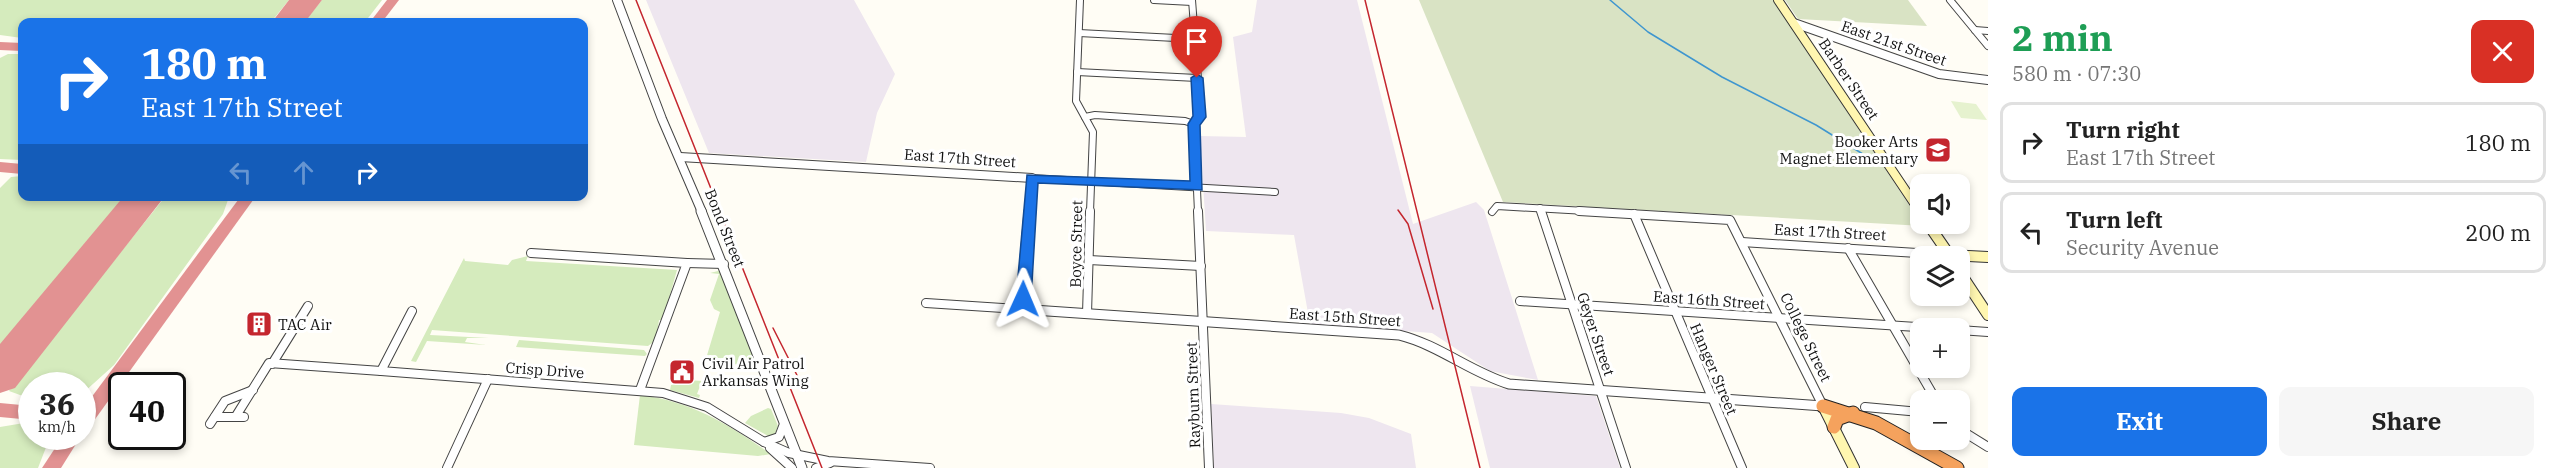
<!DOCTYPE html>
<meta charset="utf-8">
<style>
body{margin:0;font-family:"IBM Plex Serif",serif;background:#f6f6f6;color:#222;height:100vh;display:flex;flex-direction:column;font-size:22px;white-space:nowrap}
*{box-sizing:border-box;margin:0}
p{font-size:20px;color:#767676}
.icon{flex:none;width:33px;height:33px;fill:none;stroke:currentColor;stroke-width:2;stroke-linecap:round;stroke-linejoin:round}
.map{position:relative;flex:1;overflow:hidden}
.panel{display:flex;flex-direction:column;background:#fff;width:570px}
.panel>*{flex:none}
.hud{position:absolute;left:18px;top:18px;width:570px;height:183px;border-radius:12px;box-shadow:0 3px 9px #0003;background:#1a73e8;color:#fff;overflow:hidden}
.buttons{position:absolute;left:1910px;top:174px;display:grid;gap:12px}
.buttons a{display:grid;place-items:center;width:60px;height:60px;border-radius:12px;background:#fff;box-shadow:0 3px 9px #0003;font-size:30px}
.speed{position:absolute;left:18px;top:372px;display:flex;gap:12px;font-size:30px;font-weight:700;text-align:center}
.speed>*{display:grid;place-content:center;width:78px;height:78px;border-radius:50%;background:#fff;box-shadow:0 3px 9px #0003;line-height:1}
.speed small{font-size:15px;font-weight:400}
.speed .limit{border:3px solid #111;border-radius:9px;background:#fff;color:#111}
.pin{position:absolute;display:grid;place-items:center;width:51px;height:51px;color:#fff;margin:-62px -26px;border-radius:50% 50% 50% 0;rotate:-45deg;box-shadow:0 0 6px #0007}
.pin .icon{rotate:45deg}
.me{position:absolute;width:66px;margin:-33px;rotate:1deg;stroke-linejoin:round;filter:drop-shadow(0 0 4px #0008)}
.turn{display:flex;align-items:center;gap:21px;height:126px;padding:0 24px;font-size:27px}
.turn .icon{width:78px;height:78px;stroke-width:2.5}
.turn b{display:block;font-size:42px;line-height:51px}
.lanes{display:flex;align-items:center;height:57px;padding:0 24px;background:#0003;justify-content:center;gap:30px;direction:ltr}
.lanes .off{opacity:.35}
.round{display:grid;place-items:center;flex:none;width:63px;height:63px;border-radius:12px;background:#f6f6f6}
.headline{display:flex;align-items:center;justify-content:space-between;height:102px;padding:0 24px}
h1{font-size:36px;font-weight:800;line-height:45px;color:#1e9e55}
.action{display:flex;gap:12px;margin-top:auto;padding:12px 24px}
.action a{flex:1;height:69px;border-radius:12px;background:#1a73e8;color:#fff;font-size:24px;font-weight:800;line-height:69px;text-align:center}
.action a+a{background:#f6f6f6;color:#222}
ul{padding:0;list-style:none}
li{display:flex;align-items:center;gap:18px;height:81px;margin:0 12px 9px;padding:0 12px;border:3px solid #e0e0e0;border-radius:12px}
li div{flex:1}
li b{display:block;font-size:22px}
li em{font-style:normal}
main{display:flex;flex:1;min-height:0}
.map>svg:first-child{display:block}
</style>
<main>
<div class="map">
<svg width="1988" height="468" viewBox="0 0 1988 468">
<rect width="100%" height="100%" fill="#fffdf5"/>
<g fill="#eee6ef">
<path d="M646,0H854L895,74L877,113L866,162L709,153Z"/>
<path d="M1257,0H1357L1413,224L1476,202L1484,210L1538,380L1490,371L1432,333L1310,324L1294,235L1206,231L1200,136L1246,137L1233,37L1252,32Z"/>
<path d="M1470,386L1596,396L1620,468H1490Z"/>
<path d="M1211,404L1341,413L1369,418L1411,434L1416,468H1214Z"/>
</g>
<g fill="#d5ebbd">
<path d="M0,0H289L271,22H22V38L0,35Z"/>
<path d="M322,0H382L365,22H304Z"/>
<path d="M8,54H22V160L0,159V58Z"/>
<path d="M22,176V196L121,198L118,206L0,348V188L11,177Z"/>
<path d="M165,197H229L223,214L114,365L83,393L82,386H32L31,399L9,391Z"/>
<path d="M528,256L526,261L677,270L663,320H659L656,340L648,346L432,330L430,335L489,338H467L465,342L486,345L427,341L416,362L411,361L464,258L465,261L508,265L512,260Z"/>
<path d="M722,270L759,366L705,362L720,312L714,309L710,300L719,274L710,273Z"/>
<path d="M519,340L644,350L647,354L645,356L516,347Z"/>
<path d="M673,379L702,381L697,394L700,395L699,398L670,390L671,385L678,384H672Z"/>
<path d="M640,395C694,402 727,424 771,454L758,456L634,445Z"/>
<path d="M768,408L771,409L778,426L775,434L768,436L745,423L751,416Z"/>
<path d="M24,423L31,427L32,436L50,437L38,468H0V427Z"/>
</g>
<g fill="#d9e3c4">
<path d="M1419,0H1773L1923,226L1503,202Z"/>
<path d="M1785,0H1908L1927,26L1798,19Z"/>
</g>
<path fill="#e6f2cf" d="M1951,101L1976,104L1987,120L1961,118Z"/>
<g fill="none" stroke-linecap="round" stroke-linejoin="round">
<g stroke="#3f96cf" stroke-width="1.5">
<path d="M1610,0L1648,32L1722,77L1816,125L1866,156L1880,158"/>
<path d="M1888,159L1914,162"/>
</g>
<g fill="#e29292" fill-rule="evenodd">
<path d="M387,0H399L382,22H370Z"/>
<path d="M0,42L22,43V51L0,50Z"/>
<path d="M0,162L22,164V174L0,172Z"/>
<path d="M241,196H256L88,429L82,431V410Z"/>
<path d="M0,403L32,406V420L0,417Z"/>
<path d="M63,436H81L61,468H42Z"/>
</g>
<g fill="#e29292" fill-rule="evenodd">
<path d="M289,0H322L305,22H272Z"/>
<path d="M124,196H165L15,388L0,393V344Z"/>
</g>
<defs>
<g id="minor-far1">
<path d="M1080,0L1076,101L1093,132L1090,212"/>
<path d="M1154,0L1192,2"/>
<path d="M1192,0L1200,105V117L1194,124L1198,212"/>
<path d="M1950,0L1988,46"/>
<path d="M1975,30L1988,31"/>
<path d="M1079,33L1195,39"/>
<path d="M1077,72L1197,78"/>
<path d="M1085,117L1095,115L1185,121L1194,124"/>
<path d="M1032,178L1275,192"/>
<path d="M1540,208L1541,212"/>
<path d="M1492,212L1497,206L1604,212"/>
</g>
<g id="minor">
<path d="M1198,211L1209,468"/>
<path d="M1541,211L1626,468"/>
<path d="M1579,211L1730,220L1823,406"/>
<path d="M1634,214L1742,468"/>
<path d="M1742,242L1949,255"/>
<path d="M1848,248L1936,400"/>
<path d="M531,253L687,263L640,390"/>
<path d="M1089,260L1201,266"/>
<path d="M687,263L724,264"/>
<path d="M1520,301L1932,328"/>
<path d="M926,303L1033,310"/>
<path d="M412,311L381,371L663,393L707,407L764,442L789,453L828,461L930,468"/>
<path d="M1087,314L1090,211"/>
<path d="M1959,330L1988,332"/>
<path d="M272,364L308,306"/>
<path d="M1865,407L1920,412"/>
<path d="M236,416L269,363L381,371"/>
<path d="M215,417H244"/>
<path d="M210,424L225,401L253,390"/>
<path d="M1959,429L1988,447"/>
<path d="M764,442L779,437L784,424"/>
<path d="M770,448L792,468"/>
<path d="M447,468L488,379"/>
<path d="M816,468L830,463"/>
</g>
<g id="tertiary-far1">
<path d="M617,0L662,119L702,212"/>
<path d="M1794,23L1939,74L1988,80"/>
<path d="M680,157L1032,178L1029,212"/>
</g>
<g id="tertiary">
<path d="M701,211L802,468"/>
<path d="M1029,211L1022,294L1026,304L1033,310L1399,335C1439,345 1470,372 1509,384L1823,406"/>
</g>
<path id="secondary-far1" d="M1778,0L1920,212"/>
<g id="secondary">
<path d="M1928,224L1950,256"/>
<path d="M1949,255L1988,257"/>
<path d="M1959,271L1988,315"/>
<path d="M1823,406L1854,468"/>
</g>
<g id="motorway">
<path d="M1823,406L1876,423L1957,468"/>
<path d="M1834,427L1837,419L1853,413"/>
</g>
</defs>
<use href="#minor-far1" stroke="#444" stroke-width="8"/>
<use href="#minor" stroke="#444" stroke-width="10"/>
<use href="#tertiary-far1" stroke="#444" stroke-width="10"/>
<use href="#tertiary" stroke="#444" stroke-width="11"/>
<use href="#secondary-far1" stroke="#333" stroke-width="10"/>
<use href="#secondary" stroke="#333" stroke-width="12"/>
<use href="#motorway" stroke="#222" stroke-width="15"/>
<use href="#minor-far1" stroke="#fff" stroke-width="6"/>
<use href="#minor" stroke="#fff" stroke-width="8"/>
<use href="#tertiary-far1" stroke="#fff" stroke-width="8"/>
<use href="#tertiary" stroke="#fff" stroke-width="9"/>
<use href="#secondary-far1" stroke="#fff6b0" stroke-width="8"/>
<use href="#secondary" stroke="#fff6b0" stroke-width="10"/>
<use href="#motorway" stroke="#f5a25d" stroke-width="13"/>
<g stroke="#c4262e" stroke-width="1.5">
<path d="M636,0L822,468"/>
<path d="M1365,0L1480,468"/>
<path d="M1398,210L1408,224L1433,309"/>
<path d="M773,328L805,391"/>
</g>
</g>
<path fill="#1a73e8" stroke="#114b97" stroke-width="1.5" d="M1197,74L1203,78L1206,117L1200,125L1202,190L1038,183L1031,299L1029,303H1018L1016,299L1027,175L1190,181L1188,124L1193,116L1191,78Z"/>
<defs>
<symbol id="school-square" viewBox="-11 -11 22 22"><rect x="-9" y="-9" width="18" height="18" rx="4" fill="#c4262e" stroke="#fff"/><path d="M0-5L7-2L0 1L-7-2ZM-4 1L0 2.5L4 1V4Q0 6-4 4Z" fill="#fff"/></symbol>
<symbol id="building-square" viewBox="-11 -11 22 22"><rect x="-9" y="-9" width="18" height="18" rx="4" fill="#c4262e" stroke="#fff"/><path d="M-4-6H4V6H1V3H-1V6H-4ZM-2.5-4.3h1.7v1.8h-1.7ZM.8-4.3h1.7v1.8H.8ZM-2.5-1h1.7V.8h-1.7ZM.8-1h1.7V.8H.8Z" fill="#fff"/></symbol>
<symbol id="civic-square" viewBox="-11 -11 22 22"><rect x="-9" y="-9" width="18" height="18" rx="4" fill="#c4262e" stroke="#fff"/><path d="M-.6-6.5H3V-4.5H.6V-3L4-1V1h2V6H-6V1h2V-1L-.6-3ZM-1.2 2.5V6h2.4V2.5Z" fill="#fff"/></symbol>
</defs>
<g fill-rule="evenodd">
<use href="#school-square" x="1923" y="135" width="30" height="30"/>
<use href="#building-square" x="244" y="309" width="30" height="30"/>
<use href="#civic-square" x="667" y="357" width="30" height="30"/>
</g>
<g text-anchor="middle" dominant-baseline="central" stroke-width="6" stroke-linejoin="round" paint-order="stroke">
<g font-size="15" fill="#111" stroke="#fff">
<text transform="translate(1894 43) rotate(19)">East 21st Street</text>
<text transform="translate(1849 79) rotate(56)">Barber Street</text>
<text transform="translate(960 158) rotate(4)">East 17th Street</text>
<text transform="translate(725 228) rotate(68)">Bond Street</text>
<text transform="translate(1830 232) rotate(3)">East 17th Street</text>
<text transform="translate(1076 244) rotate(-89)">Boyce Street</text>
<text transform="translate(1709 300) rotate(4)">East 16th Street</text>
<text transform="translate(1345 317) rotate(4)">East 15th Street</text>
<text transform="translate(1596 334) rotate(71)">Geyer Street</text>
<text transform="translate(1806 337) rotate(64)">College Street</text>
<text transform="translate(1714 369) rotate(67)">Hanger Street</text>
<text transform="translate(545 370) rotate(4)">Crisp Drive</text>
<text transform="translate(1193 395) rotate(-92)">Rayburn Street</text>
</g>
<g font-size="15" fill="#111" stroke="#fff" text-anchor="start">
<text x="1918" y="141" text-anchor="end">Booker Arts<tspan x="1918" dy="17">Magnet Elementary</tspan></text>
<text x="278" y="324">TAC Air</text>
<text x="702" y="363">Civil Air Patrol<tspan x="702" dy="17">Arkansas Wing</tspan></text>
</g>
</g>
</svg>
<div class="buttons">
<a><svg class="icon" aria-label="sound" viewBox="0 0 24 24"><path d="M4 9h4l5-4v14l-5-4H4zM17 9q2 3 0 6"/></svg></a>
<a><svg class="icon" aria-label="layers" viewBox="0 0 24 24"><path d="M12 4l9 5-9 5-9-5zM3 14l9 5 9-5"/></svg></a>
<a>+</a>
<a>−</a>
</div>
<div class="speed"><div>36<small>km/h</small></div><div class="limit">40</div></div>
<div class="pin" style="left:1197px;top:78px;background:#d93025"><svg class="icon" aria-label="arrive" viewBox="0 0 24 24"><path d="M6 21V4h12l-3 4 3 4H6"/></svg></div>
<svg class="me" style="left:1023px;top:299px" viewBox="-20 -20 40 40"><path d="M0-17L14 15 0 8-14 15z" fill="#1a73e8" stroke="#fff" stroke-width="4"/></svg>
<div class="hud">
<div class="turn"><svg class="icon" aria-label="right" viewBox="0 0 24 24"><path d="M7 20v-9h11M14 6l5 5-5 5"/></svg><div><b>180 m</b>East 17th Street</div></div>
<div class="lanes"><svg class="icon off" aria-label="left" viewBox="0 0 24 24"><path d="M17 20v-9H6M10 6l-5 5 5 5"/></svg><svg class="icon off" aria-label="ahead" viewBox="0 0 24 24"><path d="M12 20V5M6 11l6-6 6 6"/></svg><svg class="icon" aria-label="right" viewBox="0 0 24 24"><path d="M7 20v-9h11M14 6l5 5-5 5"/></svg></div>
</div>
</div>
<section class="panel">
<div class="headline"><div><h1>2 min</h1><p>580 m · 07:30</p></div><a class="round" style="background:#d93025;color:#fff"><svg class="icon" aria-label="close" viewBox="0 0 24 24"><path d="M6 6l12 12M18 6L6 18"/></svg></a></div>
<ul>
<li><svg class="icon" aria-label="right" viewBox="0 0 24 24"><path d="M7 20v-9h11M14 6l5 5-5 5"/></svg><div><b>Turn right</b><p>East 17th Street</p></div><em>180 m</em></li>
<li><svg class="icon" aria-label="left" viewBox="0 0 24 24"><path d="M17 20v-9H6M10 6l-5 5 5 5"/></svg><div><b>Turn left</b><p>Security Avenue</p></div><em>200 m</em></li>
</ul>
<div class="action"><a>Exit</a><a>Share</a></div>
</section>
</main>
